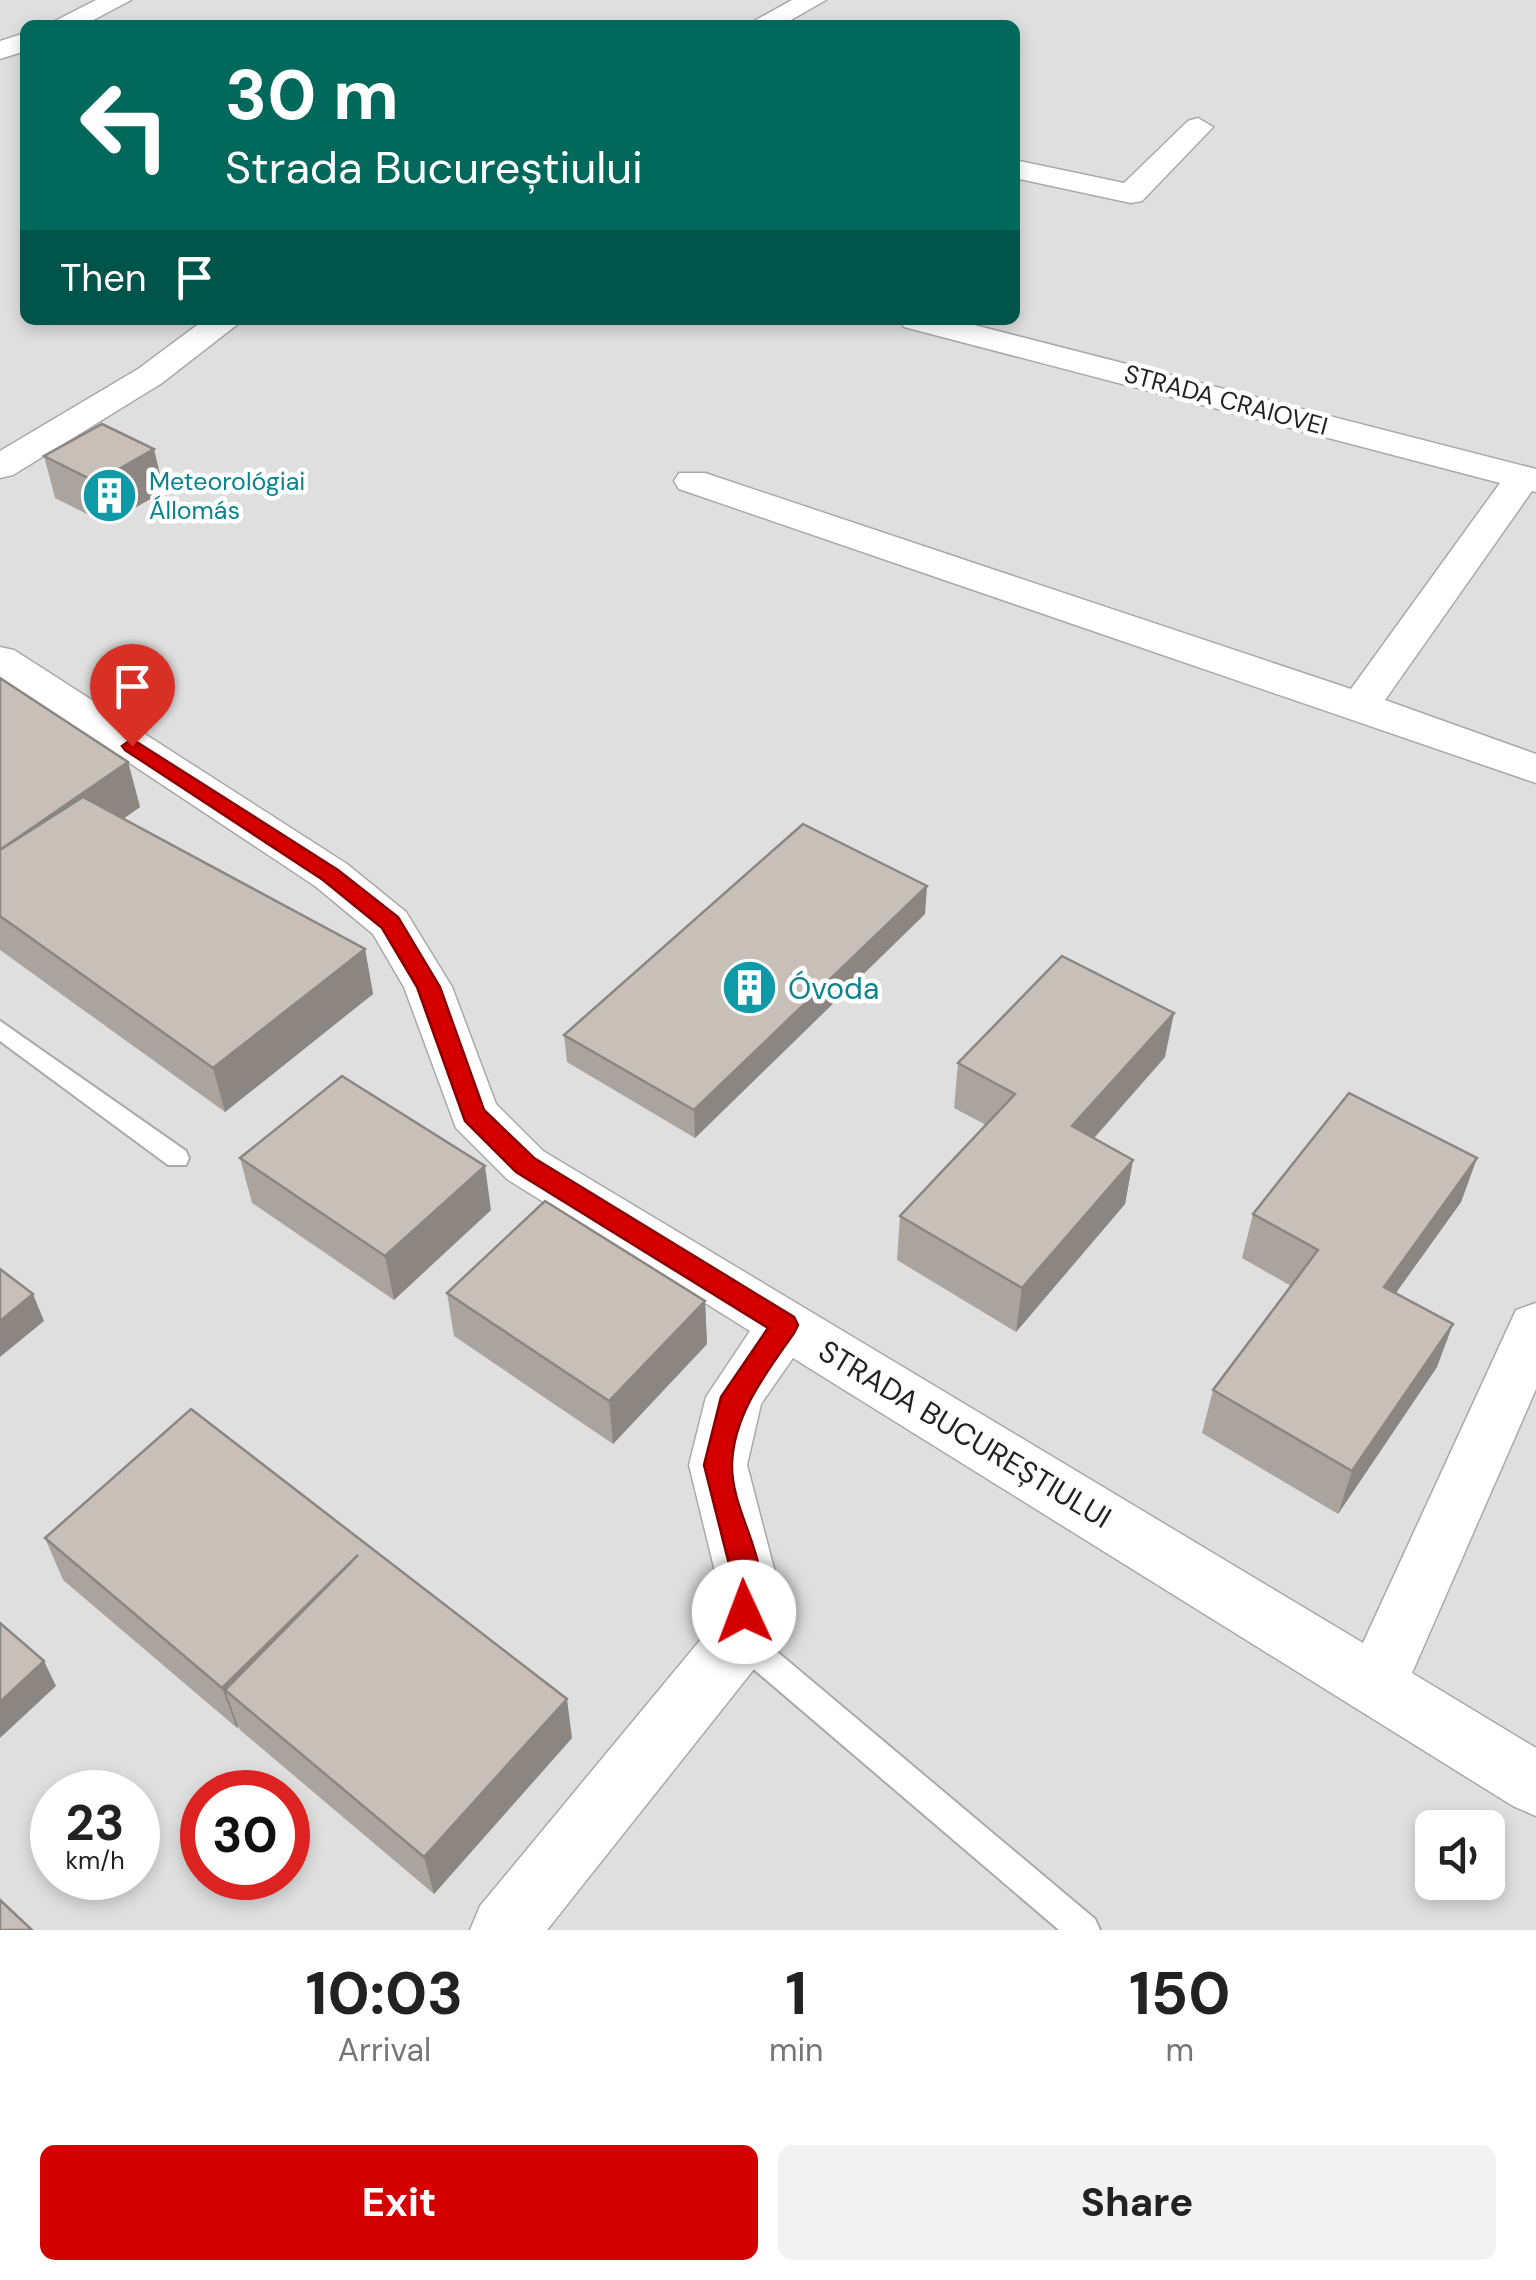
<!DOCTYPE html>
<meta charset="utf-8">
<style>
body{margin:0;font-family:"DM Sans",sans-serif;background:#f2f2f2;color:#222;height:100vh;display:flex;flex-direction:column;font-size:38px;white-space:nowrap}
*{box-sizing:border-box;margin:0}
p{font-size:32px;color:#767676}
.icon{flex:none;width:55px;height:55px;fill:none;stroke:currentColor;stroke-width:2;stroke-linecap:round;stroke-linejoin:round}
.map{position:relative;height:1930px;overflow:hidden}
.panel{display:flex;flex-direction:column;background:#fff;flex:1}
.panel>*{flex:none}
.hud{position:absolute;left:20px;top:20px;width:1000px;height:305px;border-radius:15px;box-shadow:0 5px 15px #0003;background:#00695c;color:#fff;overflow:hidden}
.buttons{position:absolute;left:1415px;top:1810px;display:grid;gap:20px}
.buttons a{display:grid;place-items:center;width:90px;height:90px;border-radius:15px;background:#fff;box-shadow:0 5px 15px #0003;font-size:50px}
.speed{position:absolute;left:30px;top:1770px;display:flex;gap:20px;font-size:50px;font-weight:700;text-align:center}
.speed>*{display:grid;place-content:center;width:130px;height:130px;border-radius:50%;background:#fff;box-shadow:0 5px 15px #0003;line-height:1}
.speed small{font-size:25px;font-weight:400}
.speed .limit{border:15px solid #d22;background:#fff;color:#111}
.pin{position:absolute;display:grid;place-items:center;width:85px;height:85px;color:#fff;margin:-102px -42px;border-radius:50% 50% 50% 0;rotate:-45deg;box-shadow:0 0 10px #0007}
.pin .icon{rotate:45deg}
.me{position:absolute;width:110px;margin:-55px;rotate:358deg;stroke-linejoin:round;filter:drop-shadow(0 0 8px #0008)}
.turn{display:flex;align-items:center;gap:35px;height:210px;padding:0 40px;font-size:45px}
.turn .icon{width:130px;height:130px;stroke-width:2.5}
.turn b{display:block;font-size:70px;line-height:85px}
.then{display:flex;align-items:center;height:95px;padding:0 40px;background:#0003;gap:20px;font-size:38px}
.eta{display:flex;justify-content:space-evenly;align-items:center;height:170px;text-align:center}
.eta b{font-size:60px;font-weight:700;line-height:70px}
.button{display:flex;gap:20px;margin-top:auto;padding:20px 40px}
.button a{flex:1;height:115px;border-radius:15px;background:#d40000;color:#fff;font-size:40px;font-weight:700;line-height:115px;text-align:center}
.button a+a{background:#f2f2f2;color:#222}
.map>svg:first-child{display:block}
</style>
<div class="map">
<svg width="1536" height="1930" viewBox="0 0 1536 1930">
<rect width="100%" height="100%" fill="#f2efe9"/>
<path fill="#e0dfdf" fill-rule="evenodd" d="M0,0H1536V1930H0ZM25,25H1015V320H25ZM52,1792H138V1878H52ZM202,1792H288V1878H202ZM1432,1828H1488V1882H1432Z"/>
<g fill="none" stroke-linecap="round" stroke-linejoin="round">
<defs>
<g id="lane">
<path d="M0,1021L186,1151L189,1158L186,1165H168L0,1041Z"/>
<path d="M740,1625L750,1629L1095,1919L1100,1930H1059L730,1649L725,1639L730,1629Z"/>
</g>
<g id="street">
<path d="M96,0H131L84,25H47Z"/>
<path d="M792,0H826L782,25H747Z"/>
<path d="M25,33V51L0,59V41Z"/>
<path d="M1198,118L1213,127L1142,201L1131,203L1015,178V160L1124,183L1188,121Z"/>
<path d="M204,320H243L162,383L13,475L0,478V451L138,369Z"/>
<path d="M899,320H955L1536,469V492L1532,491L1385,700L1536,754V783L679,489L674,481L679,473H705L1351,689L1500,483L904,327Z"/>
<path d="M0,647L14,650L347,864L406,912L452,987L496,1104L543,1151L1363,1643L1516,1310L1536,1303V1389L1412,1673L1536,1748V1816L1513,1806L793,1358L761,1404L747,1465L778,1584L771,1639L762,1659L547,1930H470L480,1906L711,1627L718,1584L689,1465L706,1397L750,1331L507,1179L456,1128L404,987L373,934L315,886L0,677Z"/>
</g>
</defs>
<use href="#lane" stroke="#a9a9a9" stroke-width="4"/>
<use href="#street" stroke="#a9a9a9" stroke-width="3"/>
<use href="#lane" fill="#fff" fill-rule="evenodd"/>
<use href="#street" fill="#fff" fill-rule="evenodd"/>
</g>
<g fill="#aba49e">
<path d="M44,456L164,491L107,524L55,498Z"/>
<path d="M0,678L128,762L140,807L123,819L365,949L373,994L225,1112L0,950Z"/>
<path d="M925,914L695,1138L567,1062L564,1035Z"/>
<path d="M1165,1057L1094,1138L1133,1160L1125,1204L1016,1332L897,1260L900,1216L986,1125L954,1108L958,1063Z"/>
<path d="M240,1158L491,1210L394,1300L252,1203Z"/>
<path d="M1477,1158L1461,1202L1396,1293L1437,1367L1338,1514L1202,1433L1213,1390L1291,1286L1242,1258L1253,1214Z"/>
<path d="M447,1293L705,1301L707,1344L613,1444L454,1336Z"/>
<path d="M45,1538L572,1738L434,1894L240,1730L238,1726L237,1728L63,1580Z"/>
</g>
<g fill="#8b8681">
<path d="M154,449L164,491L107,524L96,482Z"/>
<path d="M128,762L140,807L13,896L0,850Z"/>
<path d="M927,886L925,914L695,1138L694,1110Z"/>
<path d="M365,949L373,994L225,1112L213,1068Z"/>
<path d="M1174,1013L1165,1057L1065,1171L1072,1126Z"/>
<path d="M1477,1158L1461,1202L1369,1330L1384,1287Z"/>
<path d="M1133,1160L1125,1204L1016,1332L1022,1288Z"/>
<path d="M485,1166L491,1210L394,1300L385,1256Z"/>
<path d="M33,1294L44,1321L0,1357V1321Z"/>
<path d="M705,1301L707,1344L613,1444L609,1401Z"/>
<path d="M1453,1324L1437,1367L1338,1514L1352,1471Z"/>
<path d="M358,1555L225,1690L238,1726L237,1728L222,1688Z"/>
<path d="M44,1661L56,1686L0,1738V1702Z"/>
<path d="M567,1699L572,1738L434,1894L424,1857Z"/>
</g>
<g fill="#c7bfb8" stroke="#8b8681" stroke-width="2.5">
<path d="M102,424L154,449L96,482L44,456Z"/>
<path d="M0,678L128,762L0,850Z"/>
<path d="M83,797L365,949L213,1068L0,916V850Z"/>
<path d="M803,824L927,886L694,1110L564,1035Z"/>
<path d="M1062,956L1174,1013L1072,1126L1133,1160L1022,1288L900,1216L1015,1094L958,1063Z"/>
<path d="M342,1076L485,1166L385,1256L240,1158Z"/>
<path d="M1349,1093L1477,1158L1384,1287L1453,1324L1352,1471L1213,1390L1318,1250L1253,1214Z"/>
<path d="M545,1201L705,1301L609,1401L447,1293Z"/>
<path d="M0,1269L33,1294L0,1321Z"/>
<path d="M191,1409L567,1699L424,1857L225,1690L358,1555L222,1688L45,1538Z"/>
<path d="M0,1623L44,1661L0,1702Z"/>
<path d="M0,1900L32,1930H0Z"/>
</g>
<path fill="#d40000" stroke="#8a0000" stroke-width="2.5" d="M132,739L338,870L398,917L440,987L484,1110L534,1158L794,1317L798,1325L794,1333C767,1372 734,1413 732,1463C730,1516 779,1567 755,1621L744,1625L734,1621L730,1612L734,1584L704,1465L721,1397L768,1328L516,1172L465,1121L417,987L382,928L323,880L125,750L122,746Z"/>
<defs>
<symbol id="building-disc" viewBox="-11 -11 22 22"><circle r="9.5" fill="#0f9aa8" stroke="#fff"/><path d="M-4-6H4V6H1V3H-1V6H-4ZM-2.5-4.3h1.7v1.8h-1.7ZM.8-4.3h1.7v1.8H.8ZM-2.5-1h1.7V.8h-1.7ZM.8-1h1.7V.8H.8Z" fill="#fff"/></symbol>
</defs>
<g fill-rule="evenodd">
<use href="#building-disc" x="78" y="464" width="63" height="63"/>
<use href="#building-disc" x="718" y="956" width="63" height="63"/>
</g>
<g text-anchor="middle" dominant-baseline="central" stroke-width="9" stroke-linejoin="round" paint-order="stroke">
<g font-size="25" fill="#222" stroke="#fff">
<text transform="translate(1226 400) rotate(15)">STRADA CRAIOVEI</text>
</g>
<g font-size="25" fill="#0d838f" stroke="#fff" text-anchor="start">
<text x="149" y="481">Meteorológiai<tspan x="149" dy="29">Állomás</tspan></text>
</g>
<g font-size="30" fill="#0d838f" stroke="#fff" text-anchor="start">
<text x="788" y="988">Óvoda</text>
</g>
<g font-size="30" fill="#222" stroke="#fff">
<text transform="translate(965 1434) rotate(31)">STRADA BUCUREȘTIULUI</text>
</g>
</g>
</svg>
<div class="buttons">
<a><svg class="icon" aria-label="sound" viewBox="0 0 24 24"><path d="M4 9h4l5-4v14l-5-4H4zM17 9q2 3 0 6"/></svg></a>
</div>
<div class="speed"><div>23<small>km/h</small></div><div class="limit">30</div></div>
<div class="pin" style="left:132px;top:746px;background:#d93025"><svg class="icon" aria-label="arrive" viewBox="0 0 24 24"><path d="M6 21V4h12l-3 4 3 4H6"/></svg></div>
<svg class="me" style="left:744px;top:1612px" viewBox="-20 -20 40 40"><circle r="19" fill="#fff"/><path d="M0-13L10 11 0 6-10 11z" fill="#d40000"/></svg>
<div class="hud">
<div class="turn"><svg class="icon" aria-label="left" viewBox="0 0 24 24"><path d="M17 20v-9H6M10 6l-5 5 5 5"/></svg><div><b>30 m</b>Strada Bucureștiului</div></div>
<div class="then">Then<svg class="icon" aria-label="arrive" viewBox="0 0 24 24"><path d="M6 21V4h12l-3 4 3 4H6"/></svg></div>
</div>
</div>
<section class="panel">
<div class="eta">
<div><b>10:03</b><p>Arrival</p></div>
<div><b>1</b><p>min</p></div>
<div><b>150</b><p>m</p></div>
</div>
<div class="button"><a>Exit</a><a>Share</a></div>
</section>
